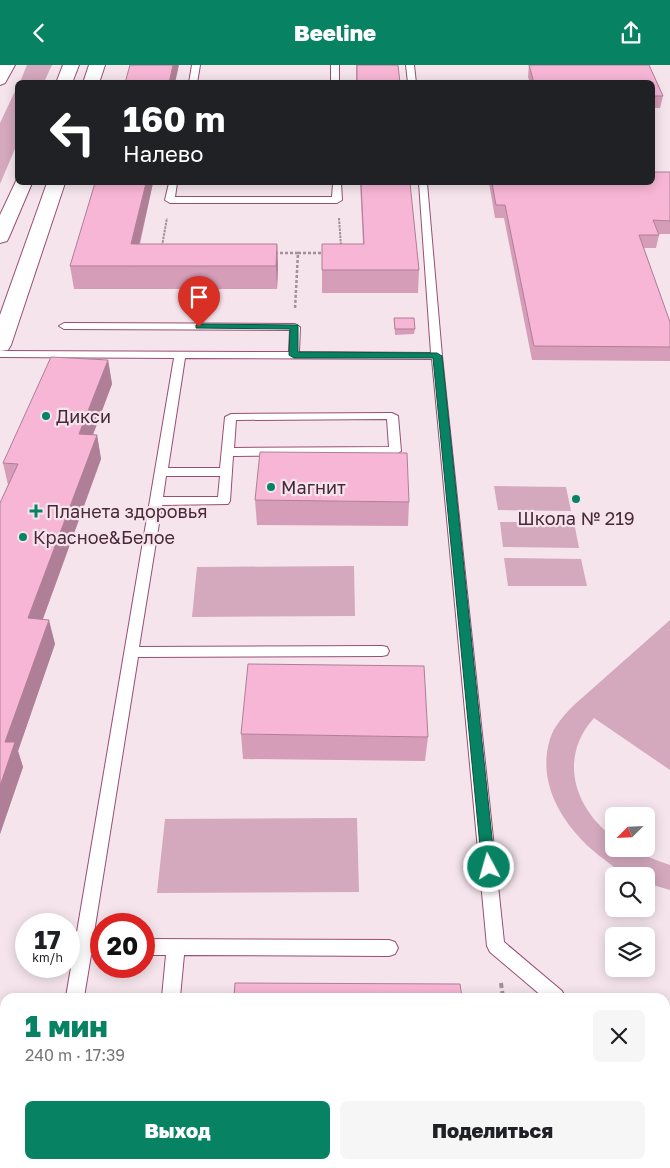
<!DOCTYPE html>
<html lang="ru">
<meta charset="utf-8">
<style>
body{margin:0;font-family:"Golos Text",sans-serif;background:#f6f6f6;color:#202124;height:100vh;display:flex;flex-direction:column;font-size:19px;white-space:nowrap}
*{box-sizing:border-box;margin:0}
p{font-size:16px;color:#757577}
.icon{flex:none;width:28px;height:28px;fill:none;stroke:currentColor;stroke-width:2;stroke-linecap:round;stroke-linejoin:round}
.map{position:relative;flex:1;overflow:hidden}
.details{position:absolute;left:0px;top:928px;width:670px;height:176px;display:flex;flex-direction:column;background:#fff;border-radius:15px 15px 0 0;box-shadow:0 2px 12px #0003}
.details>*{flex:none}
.guide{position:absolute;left:15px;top:15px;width:640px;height:105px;border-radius:8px;box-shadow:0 2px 12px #0003;background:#202124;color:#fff;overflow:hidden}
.needle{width:32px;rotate:246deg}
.tools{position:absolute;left:605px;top:742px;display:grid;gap:10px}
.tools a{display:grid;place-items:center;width:50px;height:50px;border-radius:8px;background:#fff;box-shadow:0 2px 12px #0003;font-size:25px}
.speed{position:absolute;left:15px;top:848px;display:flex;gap:10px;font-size:25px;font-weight:700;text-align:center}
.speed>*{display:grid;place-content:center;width:65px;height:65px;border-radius:50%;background:#fff;box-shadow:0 2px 12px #0003;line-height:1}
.speed small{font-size:12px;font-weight:400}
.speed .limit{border:8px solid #d22;background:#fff;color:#111}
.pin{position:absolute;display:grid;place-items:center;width:42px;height:42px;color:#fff;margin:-51px -21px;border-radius:50% 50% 50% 0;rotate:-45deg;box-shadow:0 0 5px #0007}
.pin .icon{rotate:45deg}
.me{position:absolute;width:55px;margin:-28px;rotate:354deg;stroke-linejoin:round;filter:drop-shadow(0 0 4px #0008)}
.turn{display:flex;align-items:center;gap:18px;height:105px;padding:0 25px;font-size:22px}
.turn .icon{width:65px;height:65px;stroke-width:2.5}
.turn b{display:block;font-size:35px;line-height:42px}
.round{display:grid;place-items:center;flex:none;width:52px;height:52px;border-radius:8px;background:#f6f6f6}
.headline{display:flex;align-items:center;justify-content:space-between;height:85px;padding:0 25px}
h1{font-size:30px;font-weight:800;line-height:38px;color:#078364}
.button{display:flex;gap:10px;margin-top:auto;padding:10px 25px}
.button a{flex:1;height:58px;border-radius:8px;background:#078364;color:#fff;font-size:20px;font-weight:800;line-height:58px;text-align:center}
.button a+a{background:#f6f6f6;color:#202124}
header{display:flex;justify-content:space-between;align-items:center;height:65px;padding:0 25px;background:#078364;color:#fff;font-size:22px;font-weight:800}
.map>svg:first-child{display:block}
</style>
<header><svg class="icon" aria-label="back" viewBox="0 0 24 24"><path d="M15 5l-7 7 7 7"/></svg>Beeline<svg class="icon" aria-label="share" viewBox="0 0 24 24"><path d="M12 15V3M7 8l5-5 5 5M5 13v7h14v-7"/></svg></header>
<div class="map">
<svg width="670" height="1103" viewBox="0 0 670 1103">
<rect width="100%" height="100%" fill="#f5e4ec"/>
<g fill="#d4a8bd">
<path d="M27,0H52L44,17H20Z"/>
<path d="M17,22V79L0,119V58Z"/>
<path d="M494,421L566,422L571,446L498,445Z"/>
<path d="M500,457H574L579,483L503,482Z"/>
<path d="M504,493L581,494L587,521H508Z"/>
<path d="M354,501L355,551L192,552L197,502Z"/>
<path d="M670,555V705L594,653C558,693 574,743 614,773V784C634,784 651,794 670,800V825L646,818V811C642,811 635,812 631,811C622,808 612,801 605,795C568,768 535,722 550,674C554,661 564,650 574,640Z"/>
<path d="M357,753L359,827L157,828L165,754Z"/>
</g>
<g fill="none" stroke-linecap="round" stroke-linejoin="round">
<defs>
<g id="service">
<path d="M192,0H200L197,18H189Z"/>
<rect x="331" y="0" width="8" height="18"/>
<path d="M406,0H414L416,18H408Z"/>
<path d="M169,118H177L175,132H332L333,118H341L342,135L337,138H170L165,135Z"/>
<path d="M419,118H427L442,291L504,877L562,926L565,932H543L490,887L487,881L432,294L185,293L168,403H220L225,352L231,349L392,348L398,351L401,386L395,390L233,391L230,436L228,439L162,440L139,582L382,581L387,582L389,586L387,590L382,591L138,592L93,874H101V890H91L84,932H66L174,293L0,292V286L289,287L290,265L64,264L59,261L64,258L295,259L300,262L299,287L431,288ZM387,354L389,382L234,383L236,355ZM166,411H220L218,432H163Z"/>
<path d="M144,874L389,875L395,877L398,883L395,889L389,891L184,890L180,932H162L166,890H144Z"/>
<path d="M665,1017L670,1020V1041L665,1039Z"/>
<path d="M38,1099H58L57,1103H37Z"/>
<rect x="143" y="1099" width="20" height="4"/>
</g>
<g id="minor">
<path d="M89,0H105L99,18H83Z"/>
<path d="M47,118H65L11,280L8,285L0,286V250Z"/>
</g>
<g id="tertiary">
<path d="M0,0H15L5,18L0,20Z"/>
<path d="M63,0H79L72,18H56Z"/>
<path d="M17,114L18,118H32L9,172L7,176L0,178V150Z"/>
</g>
</defs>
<use href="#service" stroke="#974e74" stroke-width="2"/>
<use href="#minor" stroke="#974e74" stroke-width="2"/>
<use href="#tertiary" stroke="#974e74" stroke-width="2"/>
<g stroke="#a58d99" stroke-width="2" stroke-dasharray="2.5 1" stroke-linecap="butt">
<path d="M339,153L341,181"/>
<path d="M162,181L167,153"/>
</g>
<g stroke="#a58d99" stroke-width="2.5" stroke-dasharray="3 2" stroke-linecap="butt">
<path d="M275,188H298L295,244"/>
<path d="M298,188H325"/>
</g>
<g stroke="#a58d99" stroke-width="4" stroke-dasharray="5 3" stroke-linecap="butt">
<path d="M501,918L503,932"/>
<path d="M523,1099L524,1103"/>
</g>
<use href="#service" fill="#fff" fill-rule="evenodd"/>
<use href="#minor" fill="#fff" fill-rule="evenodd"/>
<use href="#tertiary" fill="#fff" fill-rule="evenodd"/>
</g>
<g fill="#d59db8">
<path d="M356,0H398L400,18H356Z"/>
<path d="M529,0H649L663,31L660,43H652V18H530L528,12Z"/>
<path d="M670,107V169H658L659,170L656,183H644L670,257V296L532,295L504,153H495L489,118H652Z"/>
<path d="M95,118H153L140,179H277L278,202L277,224H74L70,201Z"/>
<path d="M360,118H410L419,205L418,228H322V179H363Z"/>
<path d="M394,253L415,264L414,269L395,270Z"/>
<path d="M108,295L112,319L93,370H97L101,394L43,554L55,579L18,686L23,702L0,769V438L8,420L3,398Z"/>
<path d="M255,435L409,437L408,461L257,460Z"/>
<path d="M241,669L428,672L425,696L243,694Z"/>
</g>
<g fill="#ae7f96">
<path d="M173,0H179L175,18H169Z"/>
<path d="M146,118H153L134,202L131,179Z"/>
<path d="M277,179L278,202L277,224L276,201Z"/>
<path d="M108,295L112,319L84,393L79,369Z"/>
<path d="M97,370L101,394L34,578L28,553Z"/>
<path d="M49,555L55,579L18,686L23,702L0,769V721L5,677Z"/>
</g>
<g fill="#f8b6d6" stroke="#ae7f96">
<path d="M130,0H173L169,18H125Z"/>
<path d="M357,0H398L400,18H357Z"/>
<path d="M529,0H649L663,31H652V18H534Z"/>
<path d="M652,107H670V156L653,155L659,170H639L670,257V282L534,281L505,140H496L492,118H652Z"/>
<path d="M95,118H146L131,179H277L276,201H70Z"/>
<path d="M361,118H410L419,205H322V179H364Z"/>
<path d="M394,253H414L415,264H395Z"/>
<path d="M51,292L108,295L79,369L97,370L28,553L49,555L5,677H15L0,721V438L18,399L3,398Z"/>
<path d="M260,387L407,388L409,437L255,435Z"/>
<path d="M248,599L424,601L428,672L241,669Z"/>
<path d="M235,918L460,919L462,932H234Z"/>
</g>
<path fill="#078364" stroke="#055541" d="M199,259L298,260V287L437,288L442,291L495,802L493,806L489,808L484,806L482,802L433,293H294L289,290L290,264L196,263V260Z"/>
<g fill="#078364" stroke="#f5e4ec" stroke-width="2">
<circle cx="46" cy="351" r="5"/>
<circle cx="271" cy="422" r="5"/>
<circle cx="576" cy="434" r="5"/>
<path d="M33.5 438.5h5v5h5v5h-5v5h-5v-5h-5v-5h5z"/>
<circle cx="23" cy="472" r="5"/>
</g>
<g text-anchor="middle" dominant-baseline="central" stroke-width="4.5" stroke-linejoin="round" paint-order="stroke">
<g font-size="18" fill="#492939" stroke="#f5e4ec" text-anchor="start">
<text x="56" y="351">Дикси</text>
<text x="281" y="422">Магнит</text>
<text x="46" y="446">Планета здоровья</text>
<text x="576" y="453" text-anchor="middle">Школа № 219</text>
<text x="33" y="472">Красное&amp;Белое</text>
</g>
</g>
</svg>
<div class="tools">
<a><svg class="needle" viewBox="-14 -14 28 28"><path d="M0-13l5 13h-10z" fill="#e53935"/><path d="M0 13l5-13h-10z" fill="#757577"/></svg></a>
<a><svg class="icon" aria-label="search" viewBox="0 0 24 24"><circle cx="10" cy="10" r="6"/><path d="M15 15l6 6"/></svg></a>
<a><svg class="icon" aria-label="layers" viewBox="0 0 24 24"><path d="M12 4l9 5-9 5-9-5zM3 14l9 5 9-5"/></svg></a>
</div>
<div class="speed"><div>17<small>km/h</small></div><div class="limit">20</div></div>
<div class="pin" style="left:199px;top:262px;background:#d93025"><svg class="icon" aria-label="arrive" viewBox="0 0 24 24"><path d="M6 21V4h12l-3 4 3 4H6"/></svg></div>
<svg class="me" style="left:489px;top:802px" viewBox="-20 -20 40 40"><circle r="17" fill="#078364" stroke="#fff" stroke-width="3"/><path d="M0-11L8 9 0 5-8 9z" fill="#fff"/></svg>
<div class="guide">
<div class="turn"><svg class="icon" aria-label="left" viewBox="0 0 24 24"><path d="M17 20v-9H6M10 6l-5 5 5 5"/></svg><div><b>160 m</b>Налево</div></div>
</div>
<section class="details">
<div class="headline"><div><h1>1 мин</h1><p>240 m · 17:39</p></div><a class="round"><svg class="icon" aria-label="close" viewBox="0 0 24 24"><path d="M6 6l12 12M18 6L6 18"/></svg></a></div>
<div class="button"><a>Выход</a><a>Поделиться</a></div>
</section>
</div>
